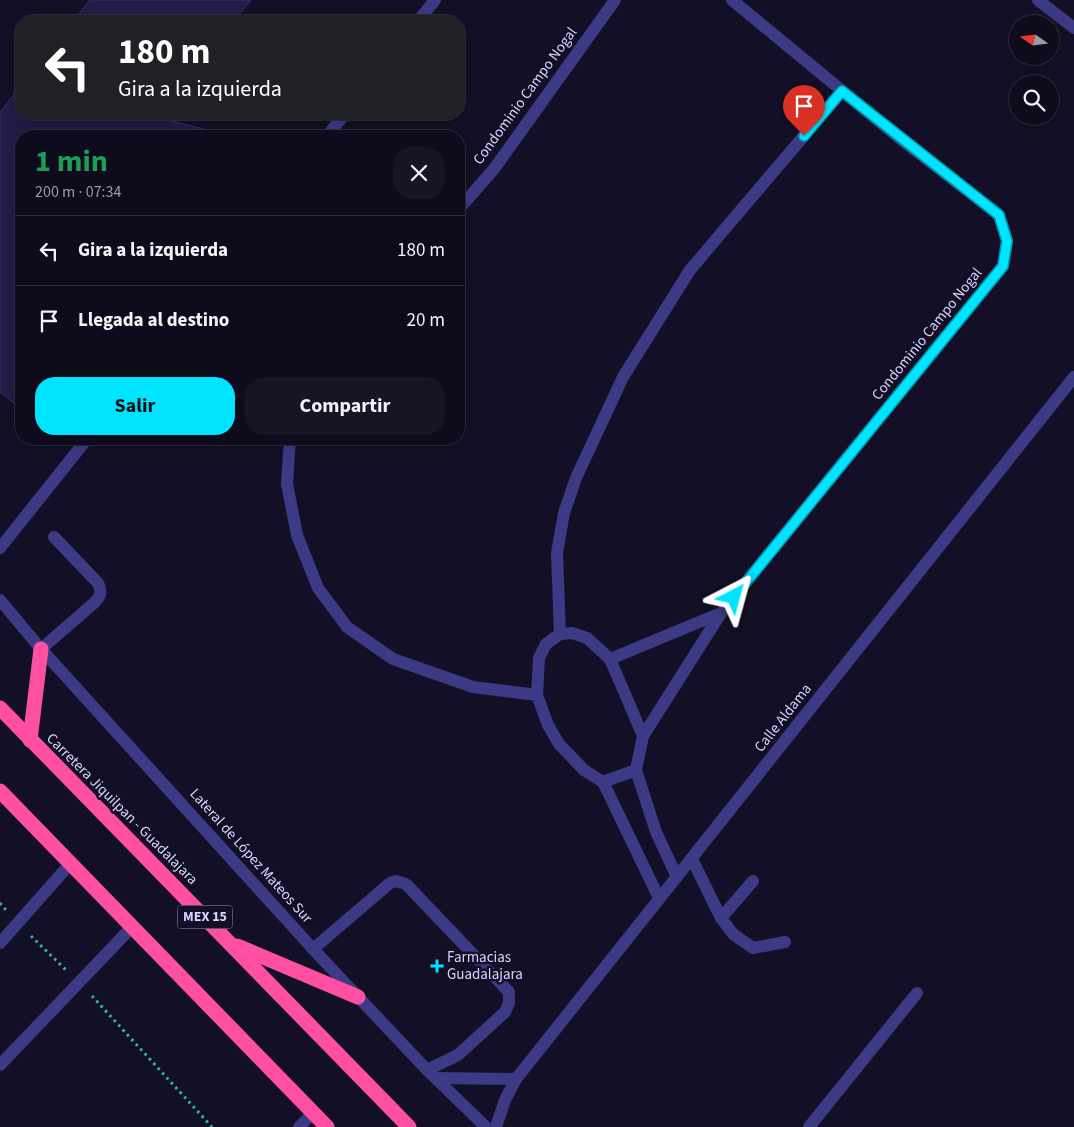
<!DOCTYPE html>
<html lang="es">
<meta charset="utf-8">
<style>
body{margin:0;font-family:"Source Sans 3",sans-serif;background:#171425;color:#f1f3f6;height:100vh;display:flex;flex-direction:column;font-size:19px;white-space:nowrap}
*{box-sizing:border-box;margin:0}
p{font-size:16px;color:#9b9ba3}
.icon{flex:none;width:28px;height:28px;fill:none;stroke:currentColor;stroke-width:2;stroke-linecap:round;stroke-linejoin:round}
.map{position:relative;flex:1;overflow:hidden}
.sheet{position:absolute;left:15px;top:130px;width:450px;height:315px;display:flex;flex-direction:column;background:#0e0b1c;border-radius:20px;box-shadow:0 5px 20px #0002,0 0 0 1px #2e2b3b}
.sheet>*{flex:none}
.banner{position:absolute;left:15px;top:15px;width:450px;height:105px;border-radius:20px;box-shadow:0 5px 20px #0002,0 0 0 1px #2e2b3b;background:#202124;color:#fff;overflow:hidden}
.needle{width:32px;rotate:284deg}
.controls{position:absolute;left:1009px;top:15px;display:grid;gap:10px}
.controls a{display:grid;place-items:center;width:50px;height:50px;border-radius:50%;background:#0e0b1c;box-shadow:0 5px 20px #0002,0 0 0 1px #2e2b3b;font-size:25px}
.pin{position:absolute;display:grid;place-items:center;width:42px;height:42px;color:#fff;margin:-51px -21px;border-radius:50% 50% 50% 0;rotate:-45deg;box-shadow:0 0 5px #0007}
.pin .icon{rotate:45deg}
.me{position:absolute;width:55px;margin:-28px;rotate:39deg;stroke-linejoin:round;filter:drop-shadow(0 0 4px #0008)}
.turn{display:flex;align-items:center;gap:18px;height:105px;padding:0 20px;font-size:22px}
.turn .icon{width:65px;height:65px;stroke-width:2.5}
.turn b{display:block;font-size:35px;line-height:42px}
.round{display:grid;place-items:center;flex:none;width:52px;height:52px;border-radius:20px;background:#171425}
.summary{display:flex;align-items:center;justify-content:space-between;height:85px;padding:0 20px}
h1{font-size:30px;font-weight:700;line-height:38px;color:#1e9e55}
.action{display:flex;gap:10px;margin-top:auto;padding:10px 20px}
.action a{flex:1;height:58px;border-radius:20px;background:#00e5ff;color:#111;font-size:20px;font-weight:700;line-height:58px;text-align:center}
.action a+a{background:#171425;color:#f1f3f6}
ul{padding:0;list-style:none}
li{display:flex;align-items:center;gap:15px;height:70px;padding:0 20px;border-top:1px solid #2e2b3b}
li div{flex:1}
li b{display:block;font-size:19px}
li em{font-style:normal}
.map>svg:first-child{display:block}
</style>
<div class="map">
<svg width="1074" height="1127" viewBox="0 0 1074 1127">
<rect width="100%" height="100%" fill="#130f26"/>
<g fill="#241b47" stroke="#3b2d73">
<path d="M90,0H251L234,21H73Z"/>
<path d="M21,86V114H159L156,117L231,136H21V409L0,392V112Z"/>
</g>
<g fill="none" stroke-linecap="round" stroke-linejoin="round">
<g stroke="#2fb8b0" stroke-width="3" stroke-dasharray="2.5 4" stroke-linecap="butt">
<path d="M0,903L6,910"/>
<path d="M31,936L66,970"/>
<path d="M92,996L212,1127"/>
</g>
<g stroke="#3d3a85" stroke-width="12">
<path d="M1038,0L1074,28"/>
<path d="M418,21L435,0"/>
<path d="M327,136L345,114"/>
<path d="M459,209L494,169L615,0"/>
<path d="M290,439L287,484L297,535L318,588L347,627L393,659L473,687L537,695"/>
<path d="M0,548L87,439"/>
<path d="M0,600L41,649L313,949L427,1070L486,1127"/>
<path d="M560,634L557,553L564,513L576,478L623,377L690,270L842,91"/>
<path d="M41,649L94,603C101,596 102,592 98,583L54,537"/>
<path d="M610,659L721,613"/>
<path d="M643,736L610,659L587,638L572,633L560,634L546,644L539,658L537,695L548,725L559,744L584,770L603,782L659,898"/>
<path d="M603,782L636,770"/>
<path d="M692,859L721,918L733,934L753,948L785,942"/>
<path d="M677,877L656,832L636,770L643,736L721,613L1003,266L1007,241L999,215L903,141L732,0"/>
<path d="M721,918L753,881"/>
<path d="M0,943L70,864"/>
<path d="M313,949L390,883L396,881L406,884L509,992V1003L505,1012L458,1055L427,1070"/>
<path d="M0,1065L132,927"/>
<path d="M437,1078L516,1079"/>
<path d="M299,1127L313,1113"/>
<path d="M496,1127L505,1100L516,1079L1074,377"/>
<path d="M809,1127L917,993"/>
</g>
<g stroke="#ff4fa3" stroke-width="15">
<path d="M0,708L409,1127"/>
<path d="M30,740L41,649"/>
<path d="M0,791L327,1127"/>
<path d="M237,946L358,997"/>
</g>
</g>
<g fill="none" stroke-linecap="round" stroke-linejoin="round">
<defs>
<path id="route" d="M734,597L1003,266L1007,241L999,215L842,91L804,136"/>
</defs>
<use href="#route" stroke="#0095a6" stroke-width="12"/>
<use href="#route" stroke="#00e5ff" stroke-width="9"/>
</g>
<path fill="#00e5ff" stroke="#130f26" stroke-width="2" d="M434.5 958.5h5v5h5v5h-5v5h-5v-5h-5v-5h5z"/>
<g text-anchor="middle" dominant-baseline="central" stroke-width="5" stroke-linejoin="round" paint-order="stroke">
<rect fill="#130f26" stroke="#9e99be" stroke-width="1" x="177.5" y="905.5" width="55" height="23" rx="4"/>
<g font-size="14" font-weight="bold" fill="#d9d4ff">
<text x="205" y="917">MEX 15</text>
</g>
<g font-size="15" fill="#d9d4ff" stroke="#130f26">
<text transform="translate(525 96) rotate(-54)">Condominio Campo Nogal</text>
<text transform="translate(927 334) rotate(-51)">Condominio Campo Nogal</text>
<text transform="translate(783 718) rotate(-52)">Calle Aldama</text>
<text transform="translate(122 809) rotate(45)">Carretera Jiquilpan - Guadalajara</text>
<text transform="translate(251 856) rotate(48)">Lateral de López Mateos Sur</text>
</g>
<g font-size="15" fill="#d9d4ff" stroke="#130f26" text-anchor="start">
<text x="447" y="957">Farmacias<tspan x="447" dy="17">Guadalajara</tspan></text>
</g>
</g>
</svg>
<div class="controls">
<a><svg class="needle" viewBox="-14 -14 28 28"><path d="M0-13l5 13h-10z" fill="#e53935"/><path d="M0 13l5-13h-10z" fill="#9b9ba3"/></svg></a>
<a><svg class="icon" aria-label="search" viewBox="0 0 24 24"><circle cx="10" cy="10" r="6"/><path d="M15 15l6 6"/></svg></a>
</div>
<div class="pin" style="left:804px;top:136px;background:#d93025"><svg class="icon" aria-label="arrive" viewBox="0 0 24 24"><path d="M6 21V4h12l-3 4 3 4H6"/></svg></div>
<svg class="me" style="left:734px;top:597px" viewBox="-20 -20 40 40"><path d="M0-17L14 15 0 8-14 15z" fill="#00e5ff" stroke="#fff" stroke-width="4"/></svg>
<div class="banner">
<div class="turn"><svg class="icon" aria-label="left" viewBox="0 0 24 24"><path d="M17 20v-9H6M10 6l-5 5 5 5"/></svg><div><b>180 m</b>Gira a la izquierda</div></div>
</div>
<section class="sheet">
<div class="summary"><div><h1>1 min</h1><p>200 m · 07:34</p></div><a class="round"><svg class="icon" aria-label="close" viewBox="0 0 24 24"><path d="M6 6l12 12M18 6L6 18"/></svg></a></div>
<ul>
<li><svg class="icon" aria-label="left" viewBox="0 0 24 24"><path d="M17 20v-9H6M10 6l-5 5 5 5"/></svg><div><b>Gira a la izquierda</b></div><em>180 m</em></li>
<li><svg class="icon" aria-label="arrive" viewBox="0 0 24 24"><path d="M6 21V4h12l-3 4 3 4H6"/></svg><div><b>Llegada al destino</b></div><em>20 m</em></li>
</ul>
<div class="action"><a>Salir</a><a>Compartir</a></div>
</section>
</div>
